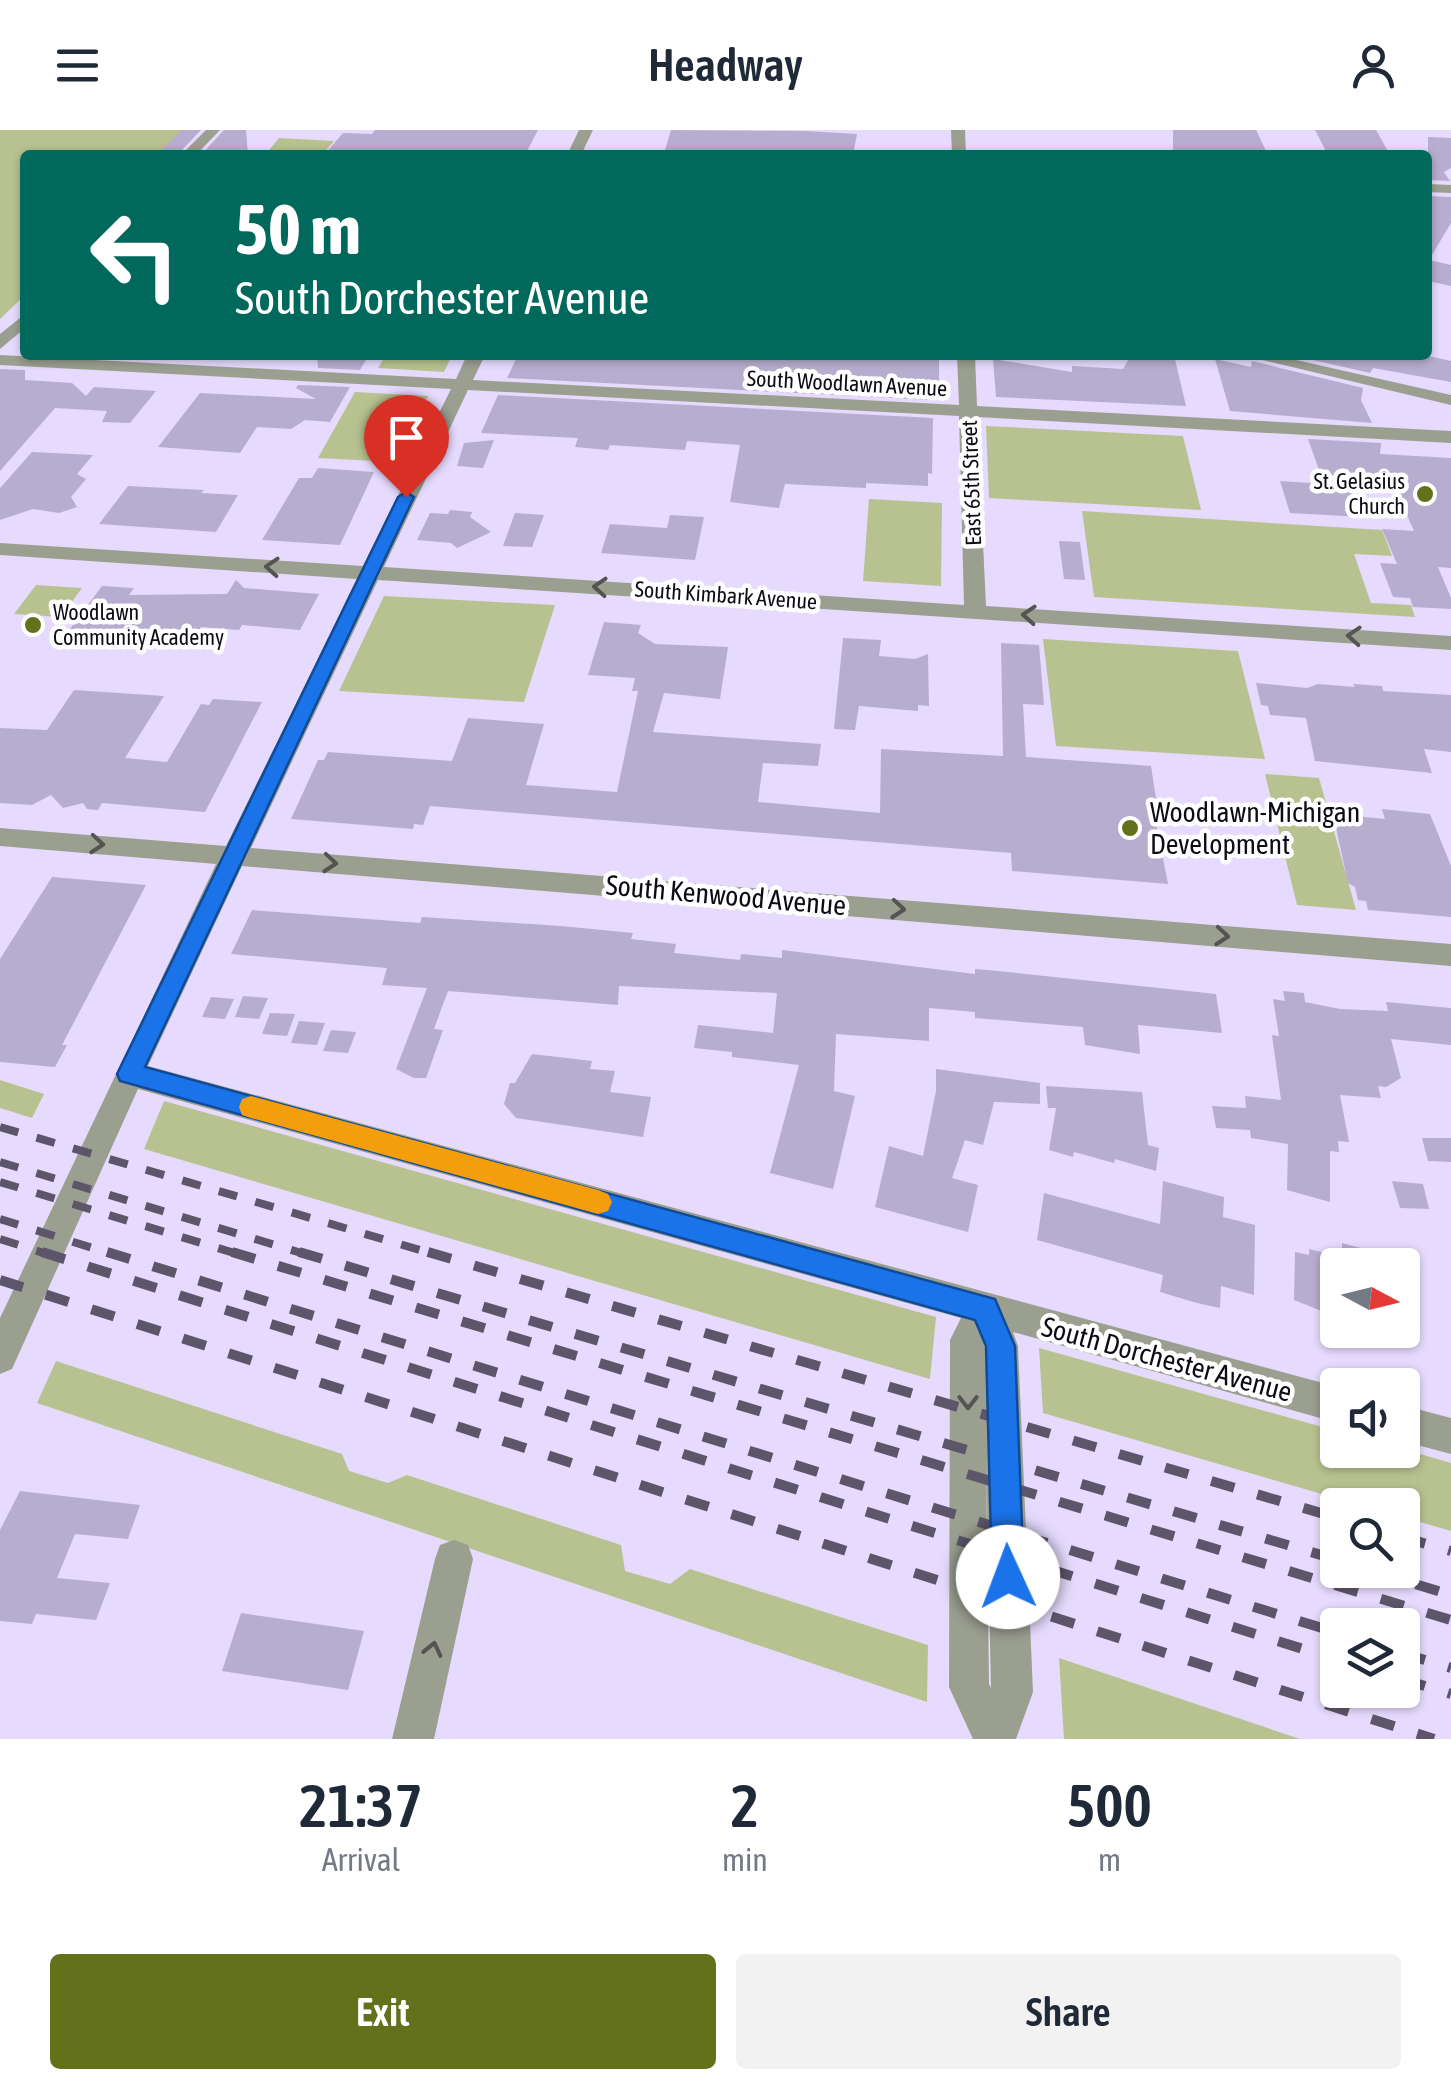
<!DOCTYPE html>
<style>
body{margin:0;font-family:"Asap Condensed",sans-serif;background:#f2f2f3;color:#1f2937;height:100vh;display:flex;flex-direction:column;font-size:38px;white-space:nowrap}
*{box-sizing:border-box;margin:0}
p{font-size:32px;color:#747a83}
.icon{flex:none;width:55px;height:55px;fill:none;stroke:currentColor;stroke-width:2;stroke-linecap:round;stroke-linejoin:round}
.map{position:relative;height:1609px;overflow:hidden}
.drawer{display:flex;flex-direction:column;background:#fff;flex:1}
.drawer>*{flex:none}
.top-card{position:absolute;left:20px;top:20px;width:1412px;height:210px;border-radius:10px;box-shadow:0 2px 8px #0004;background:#00695c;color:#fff;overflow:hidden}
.needle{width:65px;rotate:97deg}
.buttons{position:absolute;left:1320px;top:1118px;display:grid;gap:20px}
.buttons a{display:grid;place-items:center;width:100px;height:100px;border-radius:10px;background:#fff;box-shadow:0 2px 8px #0004;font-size:50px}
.pin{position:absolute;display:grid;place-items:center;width:85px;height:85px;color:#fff;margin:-102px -42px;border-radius:50% 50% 50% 0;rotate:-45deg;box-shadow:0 0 10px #0007}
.pin .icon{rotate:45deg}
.me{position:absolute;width:110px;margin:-55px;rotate:358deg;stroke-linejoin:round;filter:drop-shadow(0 0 8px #0008)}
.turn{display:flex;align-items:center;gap:35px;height:210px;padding:0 50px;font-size:45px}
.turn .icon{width:130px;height:130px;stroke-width:2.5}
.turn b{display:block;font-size:70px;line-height:85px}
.eta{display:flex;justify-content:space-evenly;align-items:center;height:170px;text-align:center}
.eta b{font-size:60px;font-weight:600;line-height:70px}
.cta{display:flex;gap:20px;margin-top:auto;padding:20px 50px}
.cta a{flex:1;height:115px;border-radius:10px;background:#64711b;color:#fff;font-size:40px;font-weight:600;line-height:115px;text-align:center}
.cta a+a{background:#f2f2f3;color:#1f2937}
header{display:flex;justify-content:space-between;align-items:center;height:130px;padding:0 50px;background:#fff;font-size:45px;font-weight:600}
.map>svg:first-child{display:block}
</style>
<header><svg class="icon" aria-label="menu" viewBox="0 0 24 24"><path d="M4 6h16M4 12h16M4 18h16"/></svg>Headway<svg class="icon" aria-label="person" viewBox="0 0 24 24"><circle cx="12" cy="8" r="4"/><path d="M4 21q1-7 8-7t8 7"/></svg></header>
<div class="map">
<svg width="1451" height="1609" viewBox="0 0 1451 1609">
<rect width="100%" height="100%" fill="#e6dbfe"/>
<g fill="#b8c290">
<path d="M0,0H194L168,25H25V165L0,189Z"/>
<path d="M279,8L334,11L322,25H265Z"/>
<path d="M386,225H452L444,242L378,238Z"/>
<path d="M355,262L428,266L395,332L318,328Z"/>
<path d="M986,296L1183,306L1201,380L989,368Z"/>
<path d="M869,369L942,373L941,456L863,451Z"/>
<path d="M1082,381L1382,400L1392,426L1354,424L1371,473L1411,475L1415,487L1094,467Z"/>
<path d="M36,455L82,458L61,487L14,484Z"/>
<path d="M384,466L555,475L524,572L339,561Z"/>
<path d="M1043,509L1238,521L1265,629L1056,616Z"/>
<path d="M1265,644L1319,648L1356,780L1297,775Z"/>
<path d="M0,950L44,964L32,988L0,978Z"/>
<path d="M164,971L936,1187L930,1249L144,1019Z"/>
<path d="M1039,1218L1337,1301L1338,1320L1403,1319L1451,1333V1401L1403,1387L1402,1375H1360L1043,1283Z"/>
<path d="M56,1231L342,1324L349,1341L388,1353L407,1345L621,1415L625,1441L670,1454L690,1439L928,1515L927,1572L37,1273Z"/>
<path d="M1059,1528L1300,1609H1064Z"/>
</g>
<g fill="#b7adce">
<path d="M182,0H201L177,25H156Z"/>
<path d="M224,0H246L248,25H201Z"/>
<path d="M375,0H538L526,23L324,25L343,3L372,4Z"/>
<path d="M671,0L806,1L857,4L853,25H797L665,20Z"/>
<path d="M1173,0H1256L1268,25H1173Z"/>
<path d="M1315,0H1376L1390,25H1328Z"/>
<path d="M1428,7L1451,8V38L1444,42L1450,51L1428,50Z"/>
<path d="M1428,66L1451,67V93L1429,130L1451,135V156L1428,151Z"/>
<path d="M317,225H369L360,240L318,238Z"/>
<path d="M518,225H939V264H933V270L507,248Z"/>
<path d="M1131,225H1174L1186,276L996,267L993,229L1072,242V236L1123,239Z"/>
<path d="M1291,225H1424L1451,231V252L1373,238L1370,243Z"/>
<path d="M1215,229L1251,237L1252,231L1363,258L1361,270L1372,293L1230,281Z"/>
<path d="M0,239L25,240V250L72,253L86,266L94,257L156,261L130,293L102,292L107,281L55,278L0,341Z"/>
<path d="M298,255L350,257L330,292L305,290L291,299L257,297L240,323L158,317L200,263L316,269L296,258Z"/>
<path d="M498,265L933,288L932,344L928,343V356L866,353V358L785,354L779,378L730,372L740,315L687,311L685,320L610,315L608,320L575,317L578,308L481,303Z"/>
<path d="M1308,309L1381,313L1380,324L1451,328V438L1438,437L1451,468V479L1413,477L1410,468L1393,467L1380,433L1397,434L1382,399L1414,401L1392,351L1347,348L1362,387L1290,383L1280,351L1324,354Z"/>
<path d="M494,310L483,338L457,336L464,313Z"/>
<path d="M32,322L93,325L77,344L86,349L71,367L77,377L59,383L33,379L0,390V358Z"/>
<path d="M318,338L374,342L340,415L262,410L299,348H312Z"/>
<path d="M128,356L204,360L201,363L238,365L216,402L99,394Z"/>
<path d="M450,380L472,382L470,387L491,402L457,418L451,413L417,410L430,383L448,384Z"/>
<path d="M515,383L544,385L532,417L503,416Z"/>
<path d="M670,385L704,387L695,430L601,423L610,394L667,398Z"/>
<path d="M1059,411L1080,412L1085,450L1064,449Z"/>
<path d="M236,450L244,458L319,464L300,500L242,495L239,500L201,497L189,516L145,514L143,518L105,515L112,505L67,503L102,456L134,458L129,465L227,464Z"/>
<path d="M604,492L641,495L638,503L655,514L728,517L720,569L664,563L653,602L821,614L818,636L763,633L758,672L880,683L881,619L1003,626L1001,513L1039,515L1044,575L1023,574L1026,627L1151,636L1156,669L1152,672L1168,754L1012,741L1011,723L430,676L423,695L414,694L413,699L291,689L318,630H324L328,622L452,631L468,588L544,594L526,655L617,662L638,561H632L635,548L588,545Z"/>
<path d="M843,508L881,510L879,526L915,529L928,524L929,576L918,575V581L859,576L855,600L834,599Z"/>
<path d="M1256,553L1307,558L1318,554L1355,557L1353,554L1382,556L1383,561L1451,565V622L1424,619L1432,643L1315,631L1306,588L1270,585L1268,576L1261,575Z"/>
<path d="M74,560L164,566L125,628L167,632L201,574L209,575L213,569L262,572L205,682L102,673L98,680L87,679L83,673L63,678L51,665L32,675L0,673V598L47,600Z"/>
<path d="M1382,679L1430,684L1451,736V787L1368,780L1366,771L1358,770L1355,757L1348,753L1333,684L1385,689Z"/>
<path d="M52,747L146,755L62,915H67L55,937L0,932V829Z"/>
<path d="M252,780L420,793L422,787L561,796L633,803L631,809L676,814L674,823L740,830L741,824L782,828V820L975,844V839L998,841L1216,864L1222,903L1138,895L1140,924L1085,915L1083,897L975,888V882L929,878V911L836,904L834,961L855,966L833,1059L770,1043L799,935L732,927V922L694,918L698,895L773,903L777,863L619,856L618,875L448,861L434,899L443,900L426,948H414L396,939L427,858L382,855L387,838L231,824Z"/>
<path d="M1283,861L1304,863L1305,872L1340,879L1388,881L1386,872L1451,878V915L1391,909L1401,948L1386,957L1378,956L1381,968L1340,965L1349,1012L1338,1011L1339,1022L1330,1021V1072L1287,1060L1288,1014L1251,1008L1250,1000L1216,998L1212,976L1246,978L1245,966L1281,970L1272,905L1279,906L1273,869L1285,871Z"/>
<path d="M243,866L268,868L259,889L235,887Z"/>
<path d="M211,867L234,869L225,889L202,887Z"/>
<path d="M270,883L295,884L287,906L262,904Z"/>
<path d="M299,891L325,893L317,915L291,913Z"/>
<path d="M331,900L356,902L348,923L323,921Z"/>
<path d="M532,924L592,931L590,939L615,941L610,962L651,967L643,1007L516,988L504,974L510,953H515Z"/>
<path d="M936,939L1040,953V974L994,972L983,1015L965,1010L952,1048L978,1055L968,1102L875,1077L889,1016L923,1026L936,961Z"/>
<path d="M1046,956L1142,962L1148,1015L1159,1018L1156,1041L1115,1029L1114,1033L1074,1022L1073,1027L1049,1020L1056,978H1048Z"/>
<path d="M1422,1008H1451V1032L1428,1031Z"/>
<path d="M1163,1051L1224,1067L1223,1087L1255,1095L1254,1165L1221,1156L1220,1178L1197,1173L1160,1162L1163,1145L1037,1110L1044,1063L1160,1094Z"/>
<path d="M1392,1051L1423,1054L1429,1079L1400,1078Z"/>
<path d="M1342,1113L1401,1129L1400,1135H1342Z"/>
<path d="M1309,1119L1333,1125L1334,1186L1294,1170L1295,1122L1309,1125Z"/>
<path d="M20,1361L140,1375L128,1409L75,1404L57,1448L110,1453L96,1490L36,1484L32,1494L0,1491V1400Z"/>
<path d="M241,1483L364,1501L348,1560L222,1541Z"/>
</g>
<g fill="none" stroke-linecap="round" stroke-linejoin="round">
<g fill="#9b9f90" fill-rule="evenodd">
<path d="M206,0H220L196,25H181Z"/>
<path d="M579,0H593L581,25H567Z"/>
<path d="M951,0H965L966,25H952Z"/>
<path d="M1428,54L1451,55V63L1428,62Z"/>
<path d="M25,184V198L0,219V204Z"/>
<path d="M0,225L456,249L467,225H485L473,250L959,275L957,225H975L977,276L1451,301V313L977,287L986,476L1451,506V520L378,450L251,718L1451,814V836L242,736L148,936L1338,1257V1293L1013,1202L1018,1216L1033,1562L1016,1609H973L949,1557L950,1210L961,1188L138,959L12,1239L0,1244V1188L216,734L0,716V698L226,716L357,449L0,425V413L363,436L451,259L0,235ZM468,260L959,286L964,475L384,437ZM986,1327L991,1558L989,1554Z"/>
<path d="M1242,225H1274L1451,265V275Z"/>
<path d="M1402,1275L1451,1288V1324L1402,1311Z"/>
<path d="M454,1410L468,1415L473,1429L434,1609H392L435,1429L440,1415Z"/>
</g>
<g stroke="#5d566b" stroke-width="8" stroke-dasharray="19 19" stroke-linecap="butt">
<path d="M0,997L437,1125"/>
<path d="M0,1032L308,1125"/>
<path d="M0,1052L241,1125"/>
<path d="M0,1089L115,1125"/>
<path d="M0,1109L50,1125"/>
</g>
<g stroke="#5d566b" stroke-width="10" stroke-dasharray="24 24" stroke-linecap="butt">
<path d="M42,1122L1338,1530"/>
<path d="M107,1122L1338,1503"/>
<path d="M232,1122L1451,1490"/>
<path d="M299,1122L1338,1430"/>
<path d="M428,1122L1338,1388"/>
<path d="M0,1150L1434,1609"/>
<path d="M1402,1407L1451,1421"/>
<path d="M1370,1440L1451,1465"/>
<path d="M1402,1523L1451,1538"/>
<path d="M1402,1549L1451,1564"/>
</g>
</g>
<defs><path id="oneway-chevron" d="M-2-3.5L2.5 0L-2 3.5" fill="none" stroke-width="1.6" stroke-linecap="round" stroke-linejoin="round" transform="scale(2.5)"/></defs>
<g stroke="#545453">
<use href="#oneway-chevron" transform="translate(272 437) rotate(-176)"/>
<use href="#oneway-chevron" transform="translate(600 457) rotate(-176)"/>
<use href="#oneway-chevron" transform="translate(1029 485) rotate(-176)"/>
<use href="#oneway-chevron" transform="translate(1354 506) rotate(-176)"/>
<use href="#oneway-chevron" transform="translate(97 714) rotate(5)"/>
<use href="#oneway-chevron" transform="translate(330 733) rotate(5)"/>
<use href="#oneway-chevron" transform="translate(898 779) rotate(5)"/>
<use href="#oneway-chevron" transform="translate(1222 806) rotate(5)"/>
<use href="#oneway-chevron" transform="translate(968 1272) rotate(90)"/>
<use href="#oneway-chevron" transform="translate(433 1519) rotate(-77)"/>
</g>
<path fill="#1a73e8" stroke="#114b97" stroke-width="2.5" d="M406,362L414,367L145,937L995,1169L1015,1216L1024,1447L1019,1458L1008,1463L997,1458L992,1447L986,1216L975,1190L120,951L117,944L398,367Z"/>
<path fill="#f59e0b" d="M251,966L598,1060L608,1064L612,1072L608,1081L598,1084L251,988L242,985L239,977L242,969Z"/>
<g fill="#64711b" stroke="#fff" stroke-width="4">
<circle cx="1425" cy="364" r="10"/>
<circle cx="33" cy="495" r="10"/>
<circle cx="1130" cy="698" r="10"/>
</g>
<g text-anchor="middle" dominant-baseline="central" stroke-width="9" stroke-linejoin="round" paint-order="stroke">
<g font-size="22" fill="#0e0a16" stroke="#fff">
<text transform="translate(847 253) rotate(3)">South Woodlawn Avenue</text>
<text transform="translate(971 353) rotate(-92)">East 65th Street</text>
<text transform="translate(726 465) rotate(4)">South Kimbark Avenue</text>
</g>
<g font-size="22" fill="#0e0a16" stroke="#fff" text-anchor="end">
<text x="1405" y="351">St. Gelasius<tspan x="1405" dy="25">Church</tspan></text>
<text x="53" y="482" text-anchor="start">Woodlawn<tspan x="53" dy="25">Community Academy</tspan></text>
</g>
<g font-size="28" fill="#0e0a16" stroke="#fff" text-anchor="start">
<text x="1150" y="682">Woodlawn-Michigan<tspan x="1150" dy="32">Development</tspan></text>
</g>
<g font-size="28" fill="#0e0a16" stroke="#fff">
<text transform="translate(726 765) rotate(5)">South Kenwood Avenue</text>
<text transform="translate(1167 1229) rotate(15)">South Dorchester Avenue</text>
</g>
</g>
</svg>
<div class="buttons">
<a><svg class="needle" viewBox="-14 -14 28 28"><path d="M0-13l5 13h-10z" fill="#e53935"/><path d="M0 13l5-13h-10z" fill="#747a83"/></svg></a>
<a><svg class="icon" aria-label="sound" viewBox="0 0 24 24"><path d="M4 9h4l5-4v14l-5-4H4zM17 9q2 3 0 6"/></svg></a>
<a><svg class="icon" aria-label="search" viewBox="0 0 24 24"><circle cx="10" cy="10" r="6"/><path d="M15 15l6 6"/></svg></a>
<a><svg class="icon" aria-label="layers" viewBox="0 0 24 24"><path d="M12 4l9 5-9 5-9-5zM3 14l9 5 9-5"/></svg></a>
</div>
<div class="pin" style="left:406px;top:367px;background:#d93025"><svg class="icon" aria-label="arrive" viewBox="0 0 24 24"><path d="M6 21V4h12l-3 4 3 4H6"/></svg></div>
<svg class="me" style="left:1008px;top:1447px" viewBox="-20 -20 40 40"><circle r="19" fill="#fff"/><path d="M0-13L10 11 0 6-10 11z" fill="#1a73e8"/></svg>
<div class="top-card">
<div class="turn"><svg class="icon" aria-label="left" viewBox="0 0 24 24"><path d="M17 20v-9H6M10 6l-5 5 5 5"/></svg><div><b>50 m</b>South Dorchester Avenue</div></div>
</div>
</div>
<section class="drawer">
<div class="eta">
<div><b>21:37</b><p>Arrival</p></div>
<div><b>2</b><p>min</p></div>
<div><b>500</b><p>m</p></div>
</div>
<div class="cta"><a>Exit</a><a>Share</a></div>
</section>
